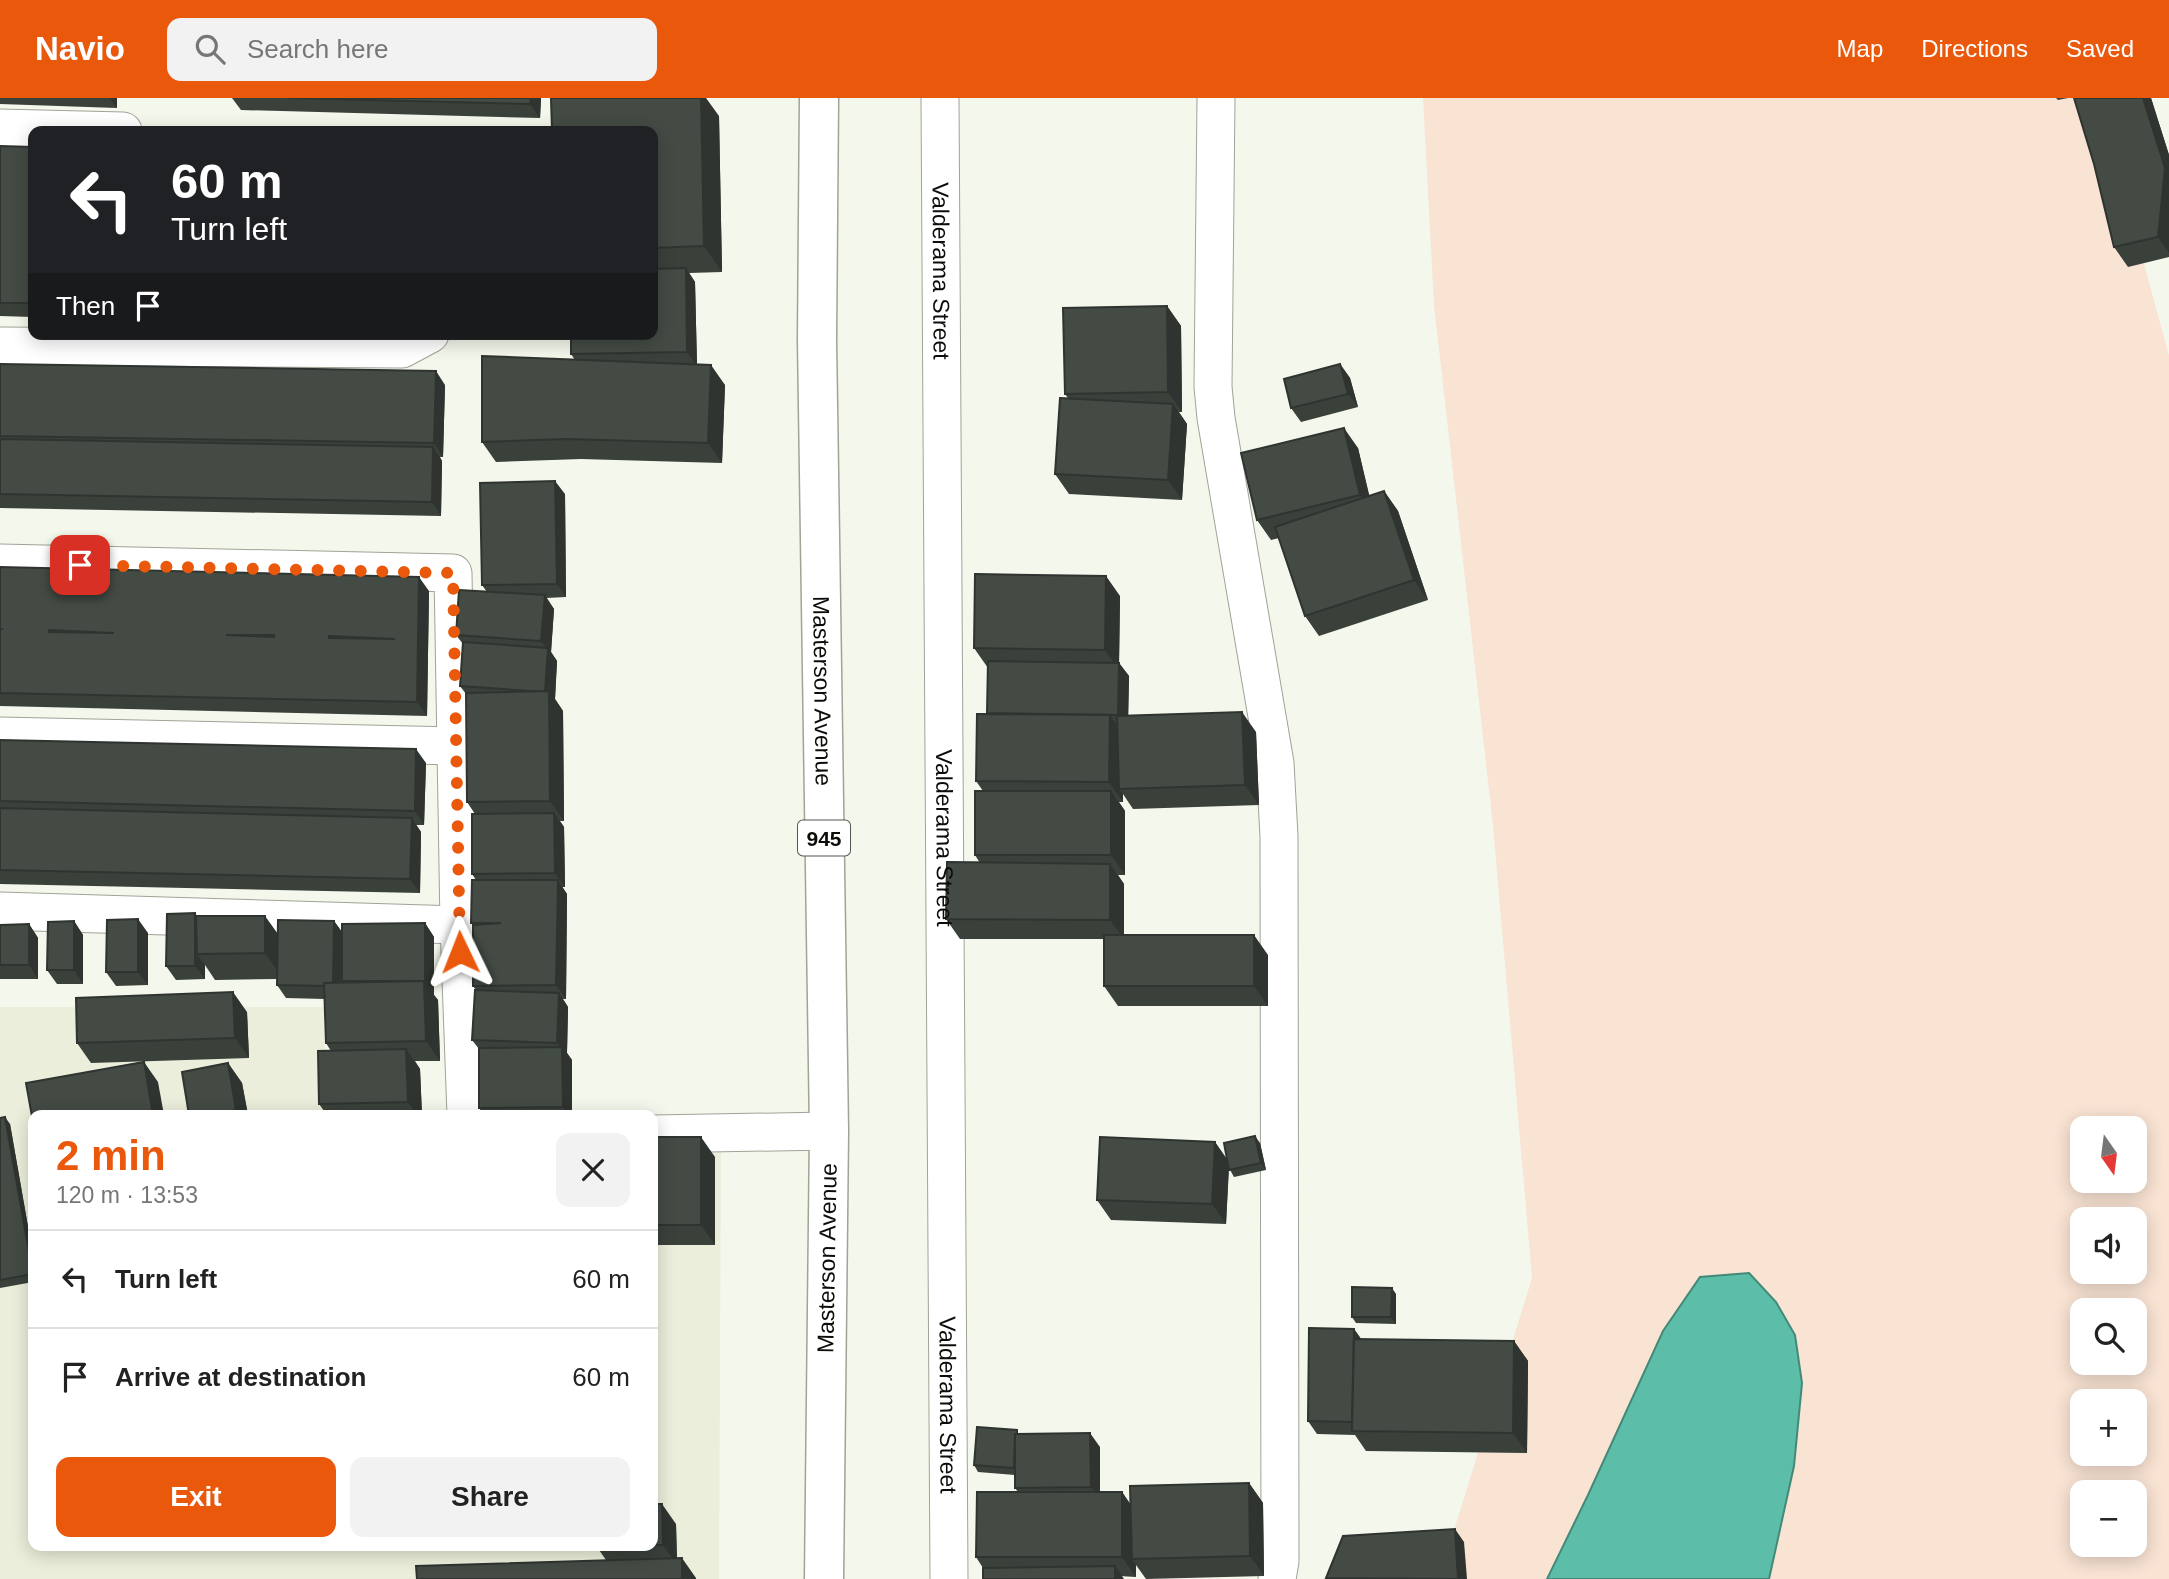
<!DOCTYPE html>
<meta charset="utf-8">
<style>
body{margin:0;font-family:Arial,sans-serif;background:#f2f2f2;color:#222;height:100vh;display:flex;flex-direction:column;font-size:26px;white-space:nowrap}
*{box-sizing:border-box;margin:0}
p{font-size:23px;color:#767676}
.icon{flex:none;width:38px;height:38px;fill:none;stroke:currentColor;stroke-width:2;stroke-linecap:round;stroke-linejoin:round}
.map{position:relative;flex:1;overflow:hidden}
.panel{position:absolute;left:28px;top:1012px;width:630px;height:441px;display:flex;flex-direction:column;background:#fff;border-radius:14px;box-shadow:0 4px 18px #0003}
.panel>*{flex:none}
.banner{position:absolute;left:28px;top:28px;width:630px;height:214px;border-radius:14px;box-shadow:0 4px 18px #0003;background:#202124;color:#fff;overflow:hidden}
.needle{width:46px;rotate:166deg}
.controls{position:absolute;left:2070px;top:1018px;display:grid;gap:14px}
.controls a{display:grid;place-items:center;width:77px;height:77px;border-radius:14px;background:#fff;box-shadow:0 4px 18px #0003;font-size:35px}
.pin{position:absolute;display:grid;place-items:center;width:60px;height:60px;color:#fff;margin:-30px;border-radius:14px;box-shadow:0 4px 10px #0006}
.me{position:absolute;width:77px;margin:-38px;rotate:358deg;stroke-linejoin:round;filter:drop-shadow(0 0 5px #0008)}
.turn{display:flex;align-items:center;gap:24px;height:147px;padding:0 28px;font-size:32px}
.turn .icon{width:91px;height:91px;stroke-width:2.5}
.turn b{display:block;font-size:49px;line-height:60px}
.then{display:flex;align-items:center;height:66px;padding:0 28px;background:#0003;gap:14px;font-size:26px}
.round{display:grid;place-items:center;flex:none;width:74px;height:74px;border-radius:14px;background:#f2f2f2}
.headline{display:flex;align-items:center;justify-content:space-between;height:119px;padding:0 28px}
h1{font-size:42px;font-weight:800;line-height:52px;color:#ea580c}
.action{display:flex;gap:14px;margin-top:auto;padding:14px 28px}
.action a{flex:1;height:80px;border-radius:14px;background:#ea580c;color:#fff;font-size:28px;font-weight:800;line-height:80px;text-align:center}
.action a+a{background:#f2f2f2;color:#222}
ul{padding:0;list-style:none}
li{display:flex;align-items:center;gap:21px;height:98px;padding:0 28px;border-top:2px solid #e0e0e0}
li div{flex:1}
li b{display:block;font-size:26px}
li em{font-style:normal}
header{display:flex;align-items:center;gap:42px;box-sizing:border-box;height:98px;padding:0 35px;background:#ea580c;color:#fff}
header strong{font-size:33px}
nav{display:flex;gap:38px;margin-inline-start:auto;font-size:24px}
.search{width:490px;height:63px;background:#f2f2f2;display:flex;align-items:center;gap:18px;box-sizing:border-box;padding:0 24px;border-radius:14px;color:#767676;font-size:26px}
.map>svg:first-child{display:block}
</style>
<header>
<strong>Navio</strong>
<div class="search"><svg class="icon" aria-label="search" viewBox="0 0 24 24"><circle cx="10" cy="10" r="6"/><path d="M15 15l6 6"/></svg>Search here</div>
<nav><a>Map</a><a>Directions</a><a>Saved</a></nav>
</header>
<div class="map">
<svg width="2169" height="1481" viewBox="0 0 2169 1481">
<rect width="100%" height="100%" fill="#f4f7eb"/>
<path fill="#eaeeda" d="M0,909H324L326,1017H33V1447H653V1044L721,1045L719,1481H0Z"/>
<path fill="#f9e3d3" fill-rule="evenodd" d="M1423,0H2099L2169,258V1481H1439L1532,1180L1493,727L1434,207ZM2082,1031H2135V1083H2082ZM2082,1122H2135V1174H2082ZM2082,1213H2135V1265H2082ZM2082,1304H2135V1356H2082ZM2082,1395H2135V1447H2082Z"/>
<path fill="#5cbea8" stroke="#448978" stroke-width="2" d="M1749,1175L1776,1204L1795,1237L1802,1285L1794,1368L1769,1481H1547L1588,1397L1663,1233L1700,1179Z"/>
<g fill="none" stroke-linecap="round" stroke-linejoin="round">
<defs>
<g id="minor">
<path id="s1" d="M940,0L949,1481"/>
<path d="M1216,0L1213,289L1216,320L1275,665L1279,738L1280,1463L1277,1481"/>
<path d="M0,30L123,33"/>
<path d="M0,248L402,251L430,236"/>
<path d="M0,465L453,475L459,827L466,1017"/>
<path d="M0,638L457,648"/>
<path d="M0,813L459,827"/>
<path d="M653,1036L829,1033"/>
</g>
<g id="primary">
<path id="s2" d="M819,0L817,242L829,1033L824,1481"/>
</g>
</defs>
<use href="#minor" stroke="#a0a398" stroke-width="39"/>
<use href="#primary" stroke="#a0a398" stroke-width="41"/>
<use href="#minor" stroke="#fff" stroke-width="37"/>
<use href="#primary" stroke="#fff" stroke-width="38"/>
</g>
<g fill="#3a403a">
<path d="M0,0H117V10L0,6Z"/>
<path d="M232,0H541L540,20L241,12Z"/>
<path d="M2056,0H2068L2058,2Z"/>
<path d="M2074,0H2151L2169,57V159L2128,169L2114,149L2094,66Z"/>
<path d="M719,18L722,174L689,175L695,184L697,267L725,287L722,365L581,361L496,364L482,344L575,262L571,256L653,236V33Z"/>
<path d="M0,48L33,49V219L0,218Z"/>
<path d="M1167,208L1181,228L1182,314H1179L1187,326L1182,402L1069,396L1055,376L1068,300L1065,296Z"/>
<path d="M463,236H557V237L464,238Z"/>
<path d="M0,266L445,287L443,359H440L442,363L441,418L0,410Z"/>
<path d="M1340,266L1350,280L1358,309L1301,324L1291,310Z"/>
<path d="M1358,350L1369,398L1384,393L1398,413L1428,502L1319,538L1305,518L1279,440L1271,442L1257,422Z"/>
<path d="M565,396L566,499L546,500L554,511L551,554L557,563L555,601L563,613L564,723H560L564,729L565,789H562L567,796L566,901H563L568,909L567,955L572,962V1017H484L479,1010V951L472,942L476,892L473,888V828L471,825L476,782L472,776L475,716L467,704L466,596L460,588L463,546L456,537L487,494L482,487Z"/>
<path d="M0,469L429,493L427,618L0,608Z"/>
<path d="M1120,498L1119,565L1129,578L1128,618L1256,634L1259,707L1133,711L1123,696V704H1119L1125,713V777H1118L1124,786V837L1268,857V908H1118L1104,888V841H960L946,821L980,765L975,757L983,693L976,683L988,616L987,615L988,570L974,550Z"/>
<path d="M0,642L426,665L424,727H416L421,734L420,795L0,786Z"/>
<path d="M195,815L197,818L278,836L334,823L342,834L425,825L434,839V897L438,902L440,963H415L420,971L422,1017H327L319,1006L331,953L326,945L325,901L286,900L277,887V881L215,882L205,867V881L176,882L166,868Z"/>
<path d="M74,823L83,837V886H57L47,872Z"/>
<path d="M29,826L38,840V881H0V827Z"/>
<path d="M148,835V887L116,888L106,874Z"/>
<path d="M247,914L249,960L91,965L77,945Z"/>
<path d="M228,965L242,985L248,1017H189Z"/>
<path d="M0,1020L10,1026L33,1157V1184L0,1190Z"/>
<path d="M653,1039L715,1059V1147H653Z"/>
<path d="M1215,1044L1227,1062L1260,1045L1266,1072L1234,1079L1229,1070L1226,1126L1111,1122L1097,1102Z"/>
<path d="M1396,1196V1226L1356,1225L1352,1219Z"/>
<path d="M1354,1231L1361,1241L1514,1243L1528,1263L1527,1355L1366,1353L1355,1337L1317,1336L1308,1323Z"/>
<path d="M1020,1336L1100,1349V1394H1122L1130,1406L1249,1385L1263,1405L1264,1478L1146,1481L1136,1467V1479L983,1470L976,1459L1018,1394L1015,1390V1377L978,1374L974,1367Z"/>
<path d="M676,1426L677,1460L696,1481H417L606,1462L597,1449Z"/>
</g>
<g fill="#2f3430">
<path d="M110,0H117V10Z"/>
<path d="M531,0H541L540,20L530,6Z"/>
<path d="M701,0H706L719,18L722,174L704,148Z"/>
<path d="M2143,0H2151L2169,57V155L2158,139Z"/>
<path d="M686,170L695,184L697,268L687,254Z"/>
<path d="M1167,208L1181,228L1182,314L1168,294Z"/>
<path d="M1340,266L1350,280L1358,309L1348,296Z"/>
<path d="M711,267L725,287L722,365L708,345Z"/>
<path d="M436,273L445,287L443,359L434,345Z"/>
<path d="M1173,306L1187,326L1182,402L1168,382Z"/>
<path d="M1344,330L1358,350L1374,417L1360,397Z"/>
<path d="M433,349L442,363L441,418L432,404Z"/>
<path d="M555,383L565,396L566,499L557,486Z"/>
<path d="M1384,393L1398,413L1428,502L1414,482Z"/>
<path d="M1106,478L1120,498L1119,568V565L1129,578L1128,631L1118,617L1119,572L1105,552Z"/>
<path d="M419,479L429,493L427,618L417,604Z"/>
<path d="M545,497L554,511L551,554L557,563L555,601L563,613L564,723L550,703L545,594L548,552L541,543Z"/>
<path d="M1242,614L1256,634L1259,707L1245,687Z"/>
<path d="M1110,617L1124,637L1119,691L1123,696V704L1109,684Z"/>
<path d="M416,651L426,665L424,727L415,713Z"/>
<path d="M1111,693L1125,713V777L1111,757Z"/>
<path d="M554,715L564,729L565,789L555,775Z"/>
<path d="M412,720L421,734L420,795L410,781Z"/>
<path d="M1110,766L1124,786V841L1110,822Z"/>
<path d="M558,782L567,796L566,901L556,887Z"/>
<path d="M195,815L205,829L197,856L205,867V881L195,868Z"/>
<path d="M265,818L283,843V881L265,855Z"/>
<path d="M138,821L148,835V887L138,874Z"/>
<path d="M74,823L83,837V886L74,872Z"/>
<path d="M334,823L344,837L342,901L333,888Z"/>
<path d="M425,825L434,839V897L438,902L440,963L426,943Z"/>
<path d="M29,826L38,840V881L29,867Z"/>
<path d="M1254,837L1268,857V908L1254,888Z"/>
<path d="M233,894L247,914L249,960L235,940Z"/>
<path d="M559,895L568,909L567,955L572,962V1017H568L563,1009L562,952L557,945Z"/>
<path d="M406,951L420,971L422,1017H417L408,1004Z"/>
<path d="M144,964L158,984L164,1017H153Z"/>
<path d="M228,965L242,985L248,1017H240L236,1012Z"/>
<path d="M5,1019L10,1026L33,1157V1176Z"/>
<path d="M1255,1038L1260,1045L1266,1072L1261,1065Z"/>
<path d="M701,1039L715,1059V1147L701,1127Z"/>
<path d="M1215,1044L1229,1064L1226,1126L1212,1106Z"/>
<path d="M1392,1190L1396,1196V1226L1391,1219Z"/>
<path d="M1354,1231L1364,1245L1352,1324Z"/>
<path d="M1514,1243L1528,1263L1527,1355L1513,1335Z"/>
<path d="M1090,1335L1100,1349V1403L1091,1389Z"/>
<path d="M1249,1385L1263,1405L1264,1478L1250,1458Z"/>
<path d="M1122,1394L1136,1414L1132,1461L1136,1467V1479L1122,1459Z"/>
<path d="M662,1406L676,1426L677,1467L663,1447Z"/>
<path d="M1455,1431L1464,1444L1467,1481H1458Z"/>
<path d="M682,1460L696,1480V1481H682Z"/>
<path d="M1115,1468L1124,1481H1115Z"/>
</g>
<g fill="#434b44" stroke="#2f3430" stroke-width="2" fill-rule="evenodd">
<path d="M287,0H531L530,6Z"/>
<path d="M551,0H701L704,148L653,150V33H552Z"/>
<path d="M2074,0H2143L2165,70L2158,139L2114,149L2094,66Z"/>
<path d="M546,32V33H477Z"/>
<path d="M0,48L33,49V205H0Z"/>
<path d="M686,170L687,254L571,256V236H653V171Z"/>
<path d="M1167,208L1168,294L1065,296L1063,210Z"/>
<path d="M482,258L711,267L708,345L567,341L482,344Z"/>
<path d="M0,266L436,273L434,345L0,338Z"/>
<path d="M1340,266L1348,296L1291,310L1284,281Z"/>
<path d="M1060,300L1173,306L1168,382L1055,376Z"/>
<path d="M1344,330L1360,397L1257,422L1241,355Z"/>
<path d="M0,341L433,349L432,404L0,396Z"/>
<path d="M555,383L557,486L482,487L480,385Z"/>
<path d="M1384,393L1414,482L1305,518L1275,429Z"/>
<path d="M0,469L419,479L417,604L0,595V531H3H0ZM49,532L114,535L49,534ZM226,537H274V539ZM329,538L395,541L329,540Z"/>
<path d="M975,476L1106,478L1105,552L974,550Z"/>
<path d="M459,492L545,497L541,543L456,537Z"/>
<path d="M463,544L548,550L545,594L460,588Z"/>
<path d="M988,563L1119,565L1118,617L987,615Z"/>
<path d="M549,593L550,703L467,704L466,595Z"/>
<path d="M1242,614L1245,687L1119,691L1117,618Z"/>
<path d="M977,616L1110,617L1109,684L976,683Z"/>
<path d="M0,642L416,651L415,713L0,703Z"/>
<rect x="975" y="693" width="136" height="64"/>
<path d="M0,710L412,720L410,781L0,772Z"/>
<path d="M554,715L555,775L472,776V716Z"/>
<path d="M947,764L1110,766V822L946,821Z"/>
<path d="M472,782H558L556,887L473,888V827L501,825H471Z"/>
<path d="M195,815V868H166L167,816Z"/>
<path d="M196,818H265V855L197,856Z"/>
<path d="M138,821V874H106L107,822Z"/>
<path d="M278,822L334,823L333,885H324V888L277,887Z"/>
<path d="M74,823V872H47L48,824Z"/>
<path d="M425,825V883H342V826Z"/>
<path d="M29,826V867H0V827Z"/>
<rect x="1104" y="837" width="150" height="51"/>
<path d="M424,883L426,943L326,945L324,885Z"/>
<path d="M475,892L559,895L557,945L472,942Z"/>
<path d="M233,894L235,940L77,945L76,900Z"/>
<path d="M562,949L563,1009L479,1010V950Z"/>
<path d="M406,951L408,1004L319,1006L318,953Z"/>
<path d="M144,964L153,1017H33V1024L26,985Z"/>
<path d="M228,965L236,1012L211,1017H189L182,974Z"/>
<path d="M5,1019L33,1176L0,1182V1020Z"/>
<path d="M1255,1038L1261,1065L1229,1072L1224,1045Z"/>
<rect x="653" y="1039" width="48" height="88"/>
<path d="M1100,1039L1215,1044L1212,1106L1097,1102Z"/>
<path d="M1352,1189L1392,1190L1391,1219H1352Z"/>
<path d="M1309,1230L1354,1231L1352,1324L1308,1323Z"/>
<path d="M1354,1241L1514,1243L1513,1335L1352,1333Z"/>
<path d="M977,1329L1017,1332V1336H1015L1014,1370L974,1367Z"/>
<path d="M1090,1335L1091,1389L1015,1390V1336Z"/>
<path d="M1249,1385L1250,1458L1132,1461L1130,1388Z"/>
<path d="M977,1394H1122V1459H976Z"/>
<path d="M653,1406H662L663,1447H653Z"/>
<path d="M1455,1431L1458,1481L1326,1480L1343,1438Z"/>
<path d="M597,1447H651L597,1449Z"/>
<path d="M682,1460V1481H417L416,1468Z"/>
<path d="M1115,1468V1481H983V1470Z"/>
</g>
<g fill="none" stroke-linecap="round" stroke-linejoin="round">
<path stroke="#ea580c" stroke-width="12" stroke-dasharray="0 21.6" d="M80,467L453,475L460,854"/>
</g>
<g text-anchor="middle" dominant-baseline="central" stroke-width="7" stroke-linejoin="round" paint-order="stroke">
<rect fill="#fff" stroke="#555552" stroke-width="2" x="798" y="722.5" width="52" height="35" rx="5"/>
<g font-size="21" font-weight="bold" fill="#0c0c08">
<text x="824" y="740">945</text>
</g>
<g font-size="23" fill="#0c0c08" stroke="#fff">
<text stroke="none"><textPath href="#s1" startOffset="173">Valderama Street</textPath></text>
<text stroke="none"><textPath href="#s2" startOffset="593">Masterson Avenue</textPath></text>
<text stroke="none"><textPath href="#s1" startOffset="740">Valderama Street</textPath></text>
<text transform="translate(827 1160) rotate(-89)">Masterson Avenue</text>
<text stroke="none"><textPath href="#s1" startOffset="1307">Valderama Street</textPath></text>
</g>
</g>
</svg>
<div class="controls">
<a><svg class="needle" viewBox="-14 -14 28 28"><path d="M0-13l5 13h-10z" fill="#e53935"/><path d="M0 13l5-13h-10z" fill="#767676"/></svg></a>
<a><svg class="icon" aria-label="sound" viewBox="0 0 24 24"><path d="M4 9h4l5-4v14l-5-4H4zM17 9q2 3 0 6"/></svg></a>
<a><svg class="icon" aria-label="search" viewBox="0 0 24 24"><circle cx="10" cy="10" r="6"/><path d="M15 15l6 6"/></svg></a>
<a>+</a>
<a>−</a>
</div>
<div class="pin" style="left:80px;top:467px;background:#d93025"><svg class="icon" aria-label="arrive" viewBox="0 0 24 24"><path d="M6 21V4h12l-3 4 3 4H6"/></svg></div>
<svg class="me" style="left:460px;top:854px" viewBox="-20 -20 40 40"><path d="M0-17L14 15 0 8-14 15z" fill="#ea580c" stroke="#fff" stroke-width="4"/></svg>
<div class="banner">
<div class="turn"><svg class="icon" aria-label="left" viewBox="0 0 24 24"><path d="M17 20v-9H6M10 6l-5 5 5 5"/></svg><div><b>60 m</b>Turn left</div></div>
<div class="then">Then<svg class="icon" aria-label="arrive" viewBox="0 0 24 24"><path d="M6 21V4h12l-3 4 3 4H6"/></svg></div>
</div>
<section class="panel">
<div class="headline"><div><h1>2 min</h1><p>120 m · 13:53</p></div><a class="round"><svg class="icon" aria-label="close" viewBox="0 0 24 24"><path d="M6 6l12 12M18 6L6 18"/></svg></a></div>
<ul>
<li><svg class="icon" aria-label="left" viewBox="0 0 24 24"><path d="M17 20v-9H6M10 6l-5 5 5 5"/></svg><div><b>Turn left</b></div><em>60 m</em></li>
<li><svg class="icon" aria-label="arrive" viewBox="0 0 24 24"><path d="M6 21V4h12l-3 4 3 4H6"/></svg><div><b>Arrive at destination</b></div><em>60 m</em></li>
</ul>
<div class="action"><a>Exit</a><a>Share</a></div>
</section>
</div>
